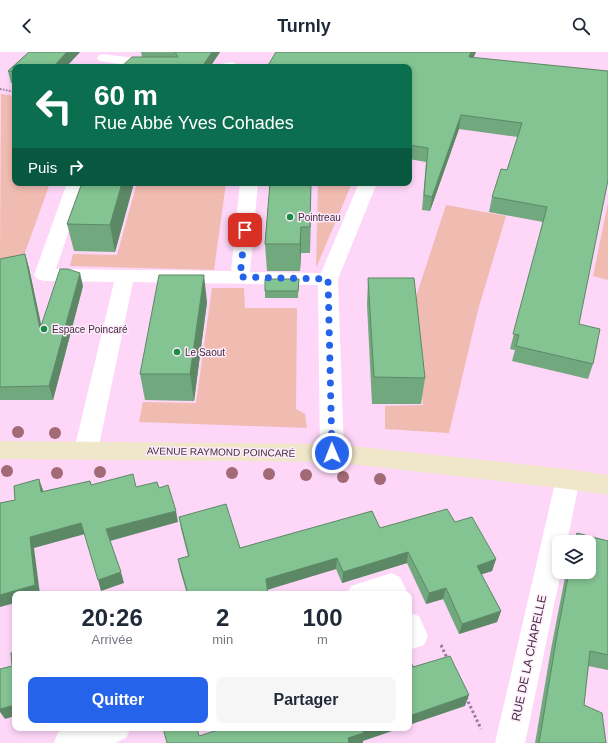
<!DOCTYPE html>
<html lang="fr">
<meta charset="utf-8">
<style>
body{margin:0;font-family:Arial,sans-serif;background:#f6f6f7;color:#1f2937;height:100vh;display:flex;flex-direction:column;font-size:15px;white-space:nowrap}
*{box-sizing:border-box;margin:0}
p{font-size:13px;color:#747a83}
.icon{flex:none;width:22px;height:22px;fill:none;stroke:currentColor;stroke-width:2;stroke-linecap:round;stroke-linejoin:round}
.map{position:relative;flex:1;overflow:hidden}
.details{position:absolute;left:12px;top:539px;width:400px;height:140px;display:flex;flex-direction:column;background:#fff;border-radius:8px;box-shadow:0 2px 6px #0003}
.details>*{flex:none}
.top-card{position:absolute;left:12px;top:12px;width:400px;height:122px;border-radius:8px;box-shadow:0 2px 6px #0003;background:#0b6e4f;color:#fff;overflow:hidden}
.tools{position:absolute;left:552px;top:483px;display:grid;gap:8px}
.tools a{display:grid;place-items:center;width:44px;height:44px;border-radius:8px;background:#fff;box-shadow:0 2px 6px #0003;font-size:20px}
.pin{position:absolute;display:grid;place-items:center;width:34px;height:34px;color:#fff;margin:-17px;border-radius:8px;box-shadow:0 2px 6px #0006}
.me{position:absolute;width:44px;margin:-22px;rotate:359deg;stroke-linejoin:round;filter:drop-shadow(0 0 3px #0008)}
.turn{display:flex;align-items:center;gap:14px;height:84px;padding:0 16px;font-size:18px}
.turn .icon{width:52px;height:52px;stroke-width:2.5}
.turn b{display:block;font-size:28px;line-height:34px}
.then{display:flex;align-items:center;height:38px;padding:0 16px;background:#0003;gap:8px;font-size:15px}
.eta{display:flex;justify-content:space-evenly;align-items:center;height:68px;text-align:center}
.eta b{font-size:24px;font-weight:600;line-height:28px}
.button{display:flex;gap:8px;margin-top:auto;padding:8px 16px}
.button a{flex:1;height:46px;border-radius:8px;background:#2563eb;color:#fff;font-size:16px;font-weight:600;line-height:46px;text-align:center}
.button a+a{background:#f6f6f7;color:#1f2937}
header{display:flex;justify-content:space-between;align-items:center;height:52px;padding:0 16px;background:#fff;font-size:18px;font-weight:600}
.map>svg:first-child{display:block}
</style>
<header><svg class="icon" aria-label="back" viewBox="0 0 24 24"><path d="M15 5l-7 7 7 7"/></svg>Turnly<svg class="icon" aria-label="search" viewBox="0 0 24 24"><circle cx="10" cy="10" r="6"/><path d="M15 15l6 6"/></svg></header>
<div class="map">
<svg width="608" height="691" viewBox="0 0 608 691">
<rect width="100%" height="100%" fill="#fed6f8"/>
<g fill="#f0bbb1">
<path d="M1,42L15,44V131H50L23,206H0Z"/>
<path d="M137,131H226L214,218L70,214L73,202L117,203Z"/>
<path d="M318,131H352L316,216Z"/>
<path d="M608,151V228L593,224Z"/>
<path d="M446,153L506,164L478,258L449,381L385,377V354L423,353L413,254Z"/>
<path d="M212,236H244L245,256H297L296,357L305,362L307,376L139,370L143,350L196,351Z"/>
</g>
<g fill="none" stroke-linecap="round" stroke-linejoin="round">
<path stroke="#987c94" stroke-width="2" stroke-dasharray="1.5 1.5" stroke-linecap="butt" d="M0,37L15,40"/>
<g stroke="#987c94" stroke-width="3" stroke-dasharray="2.5 2.5" stroke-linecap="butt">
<path d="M441,593L448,608"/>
<path d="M466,645L481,677"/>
</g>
<g fill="#fff" fill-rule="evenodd">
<path d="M104,2L171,11L176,12L178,15H139L99,9L97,6L99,3Z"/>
<path d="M230,10L235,11L237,15H220L222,12Z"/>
<path d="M67,131H85L56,217L231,219L240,131H258L250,220L321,221L359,131H377L338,227L344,401L340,407L332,410L324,407L320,401L318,233L133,230L98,398L94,404L86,407L78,404L74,398L114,230L44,229L37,227L34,223Z"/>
<path d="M568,417L576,420L580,427L567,490H559V520H561L525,691H495L556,427L560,420Z"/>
<path d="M391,521L400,525L408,542H347L351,534Z"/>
<path d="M409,561L419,564L428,584L424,593L409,598Z"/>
<path d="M69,676H131L126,686L115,691H54L58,680Z"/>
</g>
<path fill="#f0e6ca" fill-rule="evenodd" d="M0,389L332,392L568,417L608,423V443L568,437L332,410L0,407Z"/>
</g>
<g fill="#a16a75">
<circle cx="18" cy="380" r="6"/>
<circle cx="55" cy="381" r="6"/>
<circle cx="7" cy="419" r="6"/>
<circle cx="100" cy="420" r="6"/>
<circle cx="57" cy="421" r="6"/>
<circle cx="232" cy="421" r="6"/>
<circle cx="269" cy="422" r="6"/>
<circle cx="306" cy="423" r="6"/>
<circle cx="343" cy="425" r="6"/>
<circle cx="380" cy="427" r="6"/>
</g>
<g fill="#72a87e">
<path d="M29,0H80L66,15H15V31H11L8,19Z"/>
<path d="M141,0H220L210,15H121L142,5Z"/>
<path d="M276,0H476L473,6L608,19L579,272L593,312L588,327L512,309L515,298L510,297L543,170L489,160L492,145L507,118L518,85L459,77L430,159L422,158L426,110L409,107V15Z"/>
<path d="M82,131H134L115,200L74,199L67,172Z"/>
<path d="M270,131H311L310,201H301L300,219H267L265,192Z"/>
<path d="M25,202L29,216L41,274L83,234L53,348H0V207Z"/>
<path d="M368,226L425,326L421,352H372L367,253Z"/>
<path d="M299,227L298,246H265V239Z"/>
<path d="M207,250L194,349L145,348L140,322Z"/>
<path d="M179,465L240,496L380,476L455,470L496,507L492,519L481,522L501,559L497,570L459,582L443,547L426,552L407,511L342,531L336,517L267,537L268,542H187L180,518L178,507L188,504L181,477Z"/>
<path d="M577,481L608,489V618L588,614L584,653L606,691H535L551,597L566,520H589V490H573Z"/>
</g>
<g fill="#5c8866">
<path d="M67,0H80L66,15H53Z"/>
<path d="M212,0H220L210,15H202Z"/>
<path d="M471,0H476L467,19L469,5Z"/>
<path d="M461,63L459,77L430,159L432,145Z"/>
<path d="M122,131H134L115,200L110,173Z"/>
<path d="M311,131L310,201V175Z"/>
<path d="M301,175V201L300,219V192Z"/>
<path d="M25,202L29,216L45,290L40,277Z"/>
<path d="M80,221L83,234L53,348L49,334Z"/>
<path d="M204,223L207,250L194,349L190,322Z"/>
<path d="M39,427L43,438L46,452L41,440Z"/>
<path d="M176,459L178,470L110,489L106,477Z"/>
<path d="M81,471L85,482L34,496L40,542H15V551L0,555V543L30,485Z"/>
<path d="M408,500L407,511L342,531L343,520Z"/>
<path d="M337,506L336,517L267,538L266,527Z"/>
<path d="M496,507L492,519L474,525L477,514Z"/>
<path d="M121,520L124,531L101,539L98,528Z"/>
<path d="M446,536L443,547L426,552L429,541Z"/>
<path d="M501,559L497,570L459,582L462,572Z"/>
<path d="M469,643L465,654L409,673V664Z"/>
<path d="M15,653V664L5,667L0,660V657Z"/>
<path d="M373,676H401L363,689V691H347L348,686L363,679Z"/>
</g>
<g fill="#84c392" stroke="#5c8866">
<path d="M29,0H67L53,15H15V20L8,19Z"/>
<path d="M175,0H212L202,15H121L132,5H178Z"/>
<path d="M276,0H471L469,5L608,19V128L579,272L600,277L593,312L516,294L519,283L513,282L547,155L492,145L501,117L507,118L522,71L461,63L432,145L424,143L428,96L409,93V15H267Z"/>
<path d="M82,131H122L110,173L67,172Z"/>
<path d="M270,131H311L310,175H301L300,192H265Z"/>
<path d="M25,202L40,277L60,217H68L80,221L49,334L0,335V207Z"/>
<path d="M159,223H204L190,322H140Z"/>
<path d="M368,226H414L425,326L374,325Z"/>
<path d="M265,227H299L298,239H265Z"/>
<path d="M133,422L136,435L157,430L159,436L168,433L176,459L106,477L121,520L98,528L81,471L30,485L35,533L0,543V451L15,448L14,434L39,427L41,440L90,429L91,433Z"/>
<path d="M226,452L240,496L372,459L380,476L447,457L455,470L472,465L496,507L477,514L501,559L462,572L446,536L429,541L408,500L343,520L337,506L266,527L268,542H188L178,507L189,504L179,465Z"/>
<path d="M577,481L608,489V603L590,599L584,653L602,661L606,691H539L557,583L569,520H589V490H575Z"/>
<path d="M15,600V653L0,657V617L12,614L11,601Z"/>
<path d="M450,604L469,643L409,664V605L413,615Z"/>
<path d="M163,676H197L199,684L224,676H373L363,679L364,681L348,686L349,691H167Z"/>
</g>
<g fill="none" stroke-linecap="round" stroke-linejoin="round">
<path stroke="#2563eb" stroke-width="7" stroke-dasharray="0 12.6" d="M245,178L240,225L328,227L332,401"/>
</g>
<g fill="#198d47" stroke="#ffebfc" stroke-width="1.5">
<circle cx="290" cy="165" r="4"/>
<circle cx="44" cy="277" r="4"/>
<circle cx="177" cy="300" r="4"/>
</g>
<g text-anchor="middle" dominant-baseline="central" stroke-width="3" stroke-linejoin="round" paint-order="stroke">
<g font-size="10" fill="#402d3d" stroke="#ffebfc" text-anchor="start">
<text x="298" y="165">Pointreau</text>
<text x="52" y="277">Espace Poincaré</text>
<text x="185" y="300">Le Saout</text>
</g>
<g font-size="10" fill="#402d3d" stroke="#ffebfc">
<text transform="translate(221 400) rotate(1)">AVENUE RAYMOND POINCARÉ</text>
</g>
<g font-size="12" fill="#402d3d" stroke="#ffebfc">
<text transform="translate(529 606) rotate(-78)">RUE DE LA CHAPELLE</text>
</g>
</g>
</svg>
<div class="tools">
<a><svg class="icon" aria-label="layers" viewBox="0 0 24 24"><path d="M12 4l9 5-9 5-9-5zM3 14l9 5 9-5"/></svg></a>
</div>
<div class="pin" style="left:245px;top:178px;background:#d93025"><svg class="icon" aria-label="arrive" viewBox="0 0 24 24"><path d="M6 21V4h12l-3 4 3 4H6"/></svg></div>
<svg class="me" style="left:332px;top:401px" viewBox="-20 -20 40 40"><circle r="17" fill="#2563eb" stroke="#fff" stroke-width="3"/><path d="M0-11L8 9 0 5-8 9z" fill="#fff"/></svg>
<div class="top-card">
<div class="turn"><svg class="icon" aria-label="left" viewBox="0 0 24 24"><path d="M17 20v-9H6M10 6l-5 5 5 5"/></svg><div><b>60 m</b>Rue Abbé Yves Cohades</div></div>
<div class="then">Puis<svg class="icon" aria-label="right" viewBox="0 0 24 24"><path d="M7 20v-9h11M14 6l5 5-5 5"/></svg></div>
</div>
<section class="details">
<div class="eta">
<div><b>20:26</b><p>Arrivée</p></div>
<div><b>2</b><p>min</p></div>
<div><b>100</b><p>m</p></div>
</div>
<div class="button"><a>Quitter</a><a>Partager</a></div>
</section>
</div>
